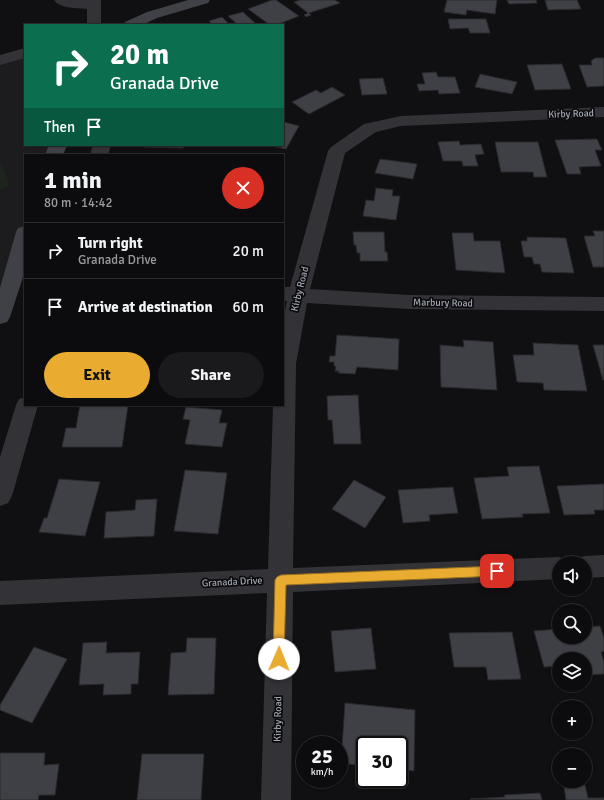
<!DOCTYPE html>
<meta charset="utf-8">
<style>
body{margin:0;font-family:Signika,sans-serif;background:#1a1a1c;color:#f1f3f6;height:100vh;display:flex;flex-direction:column;font-size:15px;white-space:nowrap}
*{box-sizing:border-box;margin:0}
p{font-size:13px;color:#9a9b9e}
.icon{flex:none;width:22px;height:22px;fill:none;stroke:currentColor;stroke-width:2;stroke-linecap:round;stroke-linejoin:round}
.map{position:relative;flex:1;overflow:hidden}
.details{position:absolute;left:24px;top:154px;width:260px;height:252px;display:flex;flex-direction:column;background:#0c0c0e;border-radius:0px;box-shadow:0 1px 3px #0004,0 0 0 1px #2c2c2e}
.details>*{flex:none}
.hud{position:absolute;left:24px;top:24px;width:260px;height:122px;border-radius:0px;box-shadow:0 1px 3px #0004,0 0 0 1px #2c2c2e;background:#0b6e4f;color:#fff;overflow:hidden}
.buttons{position:absolute;left:552px;top:556px;display:grid;gap:8px}
.buttons a{display:grid;place-items:center;width:40px;height:40px;border-radius:50%;background:#0c0c0e;box-shadow:0 1px 3px #0004,0 0 0 1px #2c2c2e;font-size:20px}
.speed{position:absolute;left:296px;top:736px;display:flex;gap:8px;font-size:20px;font-weight:700;text-align:center}
.speed>*{display:grid;place-content:center;width:52px;height:52px;border-radius:50%;background:#0c0c0e;box-shadow:0 1px 3px #0004,0 0 0 1px #2c2c2e;line-height:1}
.speed small{font-size:10px;font-weight:400}
.speed .limit{border:2px solid #111;border-radius:6px;background:#fff;color:#111}
.pin{position:absolute;display:grid;place-items:center;width:34px;height:34px;color:#fff;margin:-17px;border-radius:8px;box-shadow:0 2px 6px #0006}
.me{position:absolute;width:44px;margin:-22px;rotate:1deg;stroke-linejoin:round;filter:drop-shadow(0 0 3px #0008)}
.turn{display:flex;align-items:center;gap:14px;height:84px;padding:0 20px;font-size:18px}
.turn .icon{width:52px;height:52px;stroke-width:2.5}
.turn b{display:block;font-size:28px;line-height:34px}
.then{display:flex;align-items:center;height:38px;padding:0 20px;background:#0003;gap:8px;font-size:15px}
.round{display:grid;place-items:center;flex:none;width:42px;height:42px;border-radius:21px;background:#1a1a1c}
.summary{display:flex;align-items:center;justify-content:space-between;height:68px;padding:0 20px}
h1{font-size:24px;font-weight:700;line-height:30px}
.action{display:flex;gap:8px;margin-top:auto;padding:8px 20px}
.action a{flex:1;height:46px;border-radius:24px;background:#eaac30;color:#111;font-size:16px;font-weight:700;line-height:46px;text-align:center}
.action a+a{background:#1a1a1c;color:#f1f3f6}
ul{padding:0;list-style:none}
li{display:flex;align-items:center;gap:12px;height:56px;padding:0 20px;border-top:1px solid #2c2c2e}
li div{flex:1}
li b{display:block;font-size:15px}
li em{font-style:normal}
.map>svg:first-child{display:block}
</style>
<div class="map">
<svg width="604" height="800" viewBox="0 0 604 800">
<rect width="100%" height="100%" fill="#101012"/>
<path fill="#1c1c1f" d="M25,57V145H54L51,155H25V226L0,295V64Z"/>
<path fill="#1d241e" d="M0,160L10,185L0,190Z"/>
<g fill="#3f4045" stroke="#2a2a2e">
<path d="M272,0H276L299,16L276,25H270L248,9Z"/>
<path d="M300,0H335L340,3L309,13L311,15L306,17L304,15L308,13L294,2Z"/>
<path d="M447,0H497L495,14L467,10L466,15L444,12Z"/>
<path d="M507,0H536L537,3L509,4Z"/>
<path d="M545,0H577L581,9L548,10Z"/>
<path d="M243,12L257,25H235L237,24L228,16Z"/>
<path d="M222,17L230,25H213L209,21Z"/>
<path d="M448,19H486L490,33H470L468,28L450,29Z"/>
<path d="M595,58H604V86L587,87L579,65H592L591,61Z"/>
<path d="M562,64L571,89L535,90L527,65Z"/>
<path d="M436,72L438,77H455L460,93L439,94L438,90L419,91L417,84H425L422,73Z"/>
<path d="M480,74L517,82L512,94L475,87Z"/>
<path d="M383,78L387,94L362,95L359,79Z"/>
<path d="M332,87L345,95L309,114L292,102L316,90L321,93Z"/>
<path d="M284,122L299,126L286,149L267,145H283Z"/>
<path d="M597,139L602,150H595L601,166L579,167L581,174H567L555,140Z"/>
<path d="M459,141L460,145L481,144L484,154L475,155L478,166H463L462,161H443L438,142Z"/>
<path d="M495,142H538L547,177H534L533,172H501Z"/>
<path d="M144,145H184L183,148L144,147Z"/>
<path d="M380,159L417,164L413,179L375,173Z"/>
<path d="M376,188L393,190L392,196H400L396,220L363,216L366,200L374,201Z"/>
<path d="M593,231H604V267H593L584,236H595Z"/>
<path d="M353,232H384L385,252H387L388,261H360V253H357L356,245H354Z"/>
<path d="M452,233H473L474,241H500L505,273L456,270Z"/>
<path d="M527,237L566,238L574,273L542,272L540,264H534L532,257H524L521,241H527Z"/>
<path d="M337,335L399,339L398,370L357,367L355,374L338,373L339,371H335L336,366H334V362H329L330,356H335Z"/>
<path d="M463,340L493,342L497,390L441,387L440,345L464,347Z"/>
<path d="M533,343L578,345L587,391L544,390L543,383L517,382L513,355H534Z"/>
<path d="M593,345H604V380H603Z"/>
<path d="M358,395L361,444H334L332,420H328L327,396Z"/>
<path d="M80,405H128L122,447H62L66,428H76Z"/>
<path d="M186,407L222,410L219,423H227L222,447L185,444L190,420L183,419Z"/>
<path d="M539,466L550,513L522,514L523,517L482,519L474,478L509,476L507,467Z"/>
<path d="M185,470L227,473L218,534L174,531Z"/>
<path d="M59,479L100,482L85,536L39,532L44,518H47Z"/>
<path d="M354,480L386,497L365,528L332,509Z"/>
<path d="M604,484V510H594L595,514L564,515L557,486Z"/>
<path d="M453,487L458,513L429,515L430,521L403,523L398,490Z"/>
<path d="M157,499L154,536L104,538L106,512L135,510L136,500Z"/>
<path d="M600,626L604,638V651L601,652L604,662V674L588,675L585,659H559V666L544,667L534,631L559,629V637H585V627Z"/>
<path d="M371,628L376,669L335,672L331,631Z"/>
<path d="M512,632L521,679L488,680L486,667H454L449,633Z"/>
<path d="M187,638H216L214,694L168,695L171,653L186,652Z"/>
<path d="M107,642L106,653L140,652L138,684H131V694L103,695L104,684L79,685L83,643Z"/>
<path d="M34,647L67,659L32,723L0,710V705Z"/>
<path d="M345,703L415,710L414,771L399,769V745H365V766L341,763Z"/>
<path d="M0,753H45L44,765L59,764L55,795H39L38,800H0Z"/>
<path d="M142,754H204L201,800H137Z"/>
<path d="M585,785L588,798H604V800H566L564,786Z"/>
<path d="M540,793L542,800L470,799L505,797L504,795Z"/>
</g>
<g fill="none" stroke-linecap="round" stroke-linejoin="round">
<g fill="#323237" fill-rule="evenodd">
<path d="M54,0H101V25H87V9C77,8 60,9 54,0Z"/>
<path d="M25,48V58L0,65V55Z"/>
<path d="M604,107V117L401,126L376,132L345,153L310,289L409,295L604,297V311L409,309L307,303L296,364L293,568L559,557L568,560L569,563H559V579L293,592L291,800H261L267,593L0,605V581L268,569L273,405H283V320L287,301H283V287H290L328,151L331,147L364,124L401,116Z"/>
<path d="M93,145H111L108,155H90Z"/>
<path d="M25,397V405H38L12,496L8,503L0,506V457L16,405L19,399Z"/>
<path d="M604,555V577L585,578V563H574L576,559L585,556Z"/>
</g>
<g fill="#404146" fill-rule="evenodd">
<path d="M188,0H210L208,3L157,18L142,25H123L125,22L147,12Z"/>
<path d="M49,145H67L63,155H45Z"/>
<path d="M25,226V271L10,317L7,322L0,324V288L16,232L18,228Z"/>
</g>
</g>
<path fill="#eaac30" stroke="#98701f" d="M497,566L501,568L502,571L501,574L497,576L286,585L284,659L283,663L279,664L275,663L273,659L275,580L277,577L281,575Z"/>
<g text-anchor="middle" dominant-baseline="central" stroke-width="3.5" stroke-linejoin="round" paint-order="stroke">
<g font-size="10" fill="#a2a7b2" stroke="#0b0b0d">
<text transform="translate(571 114) rotate(-2)">Kirby Road</text>
<text transform="translate(300 289) rotate(-76)">Kirby Road</text>
<text transform="translate(443 303) rotate(1)">Marbury Road</text>
<text transform="translate(232 582) rotate(-3)">Granada Drive</text>
<text transform="translate(278 719) rotate(-89)">Kirby Road</text>
</g>
</g>
</svg>
<div class="buttons">
<a><svg class="icon" aria-label="sound" viewBox="0 0 24 24"><path d="M4 9h4l5-4v14l-5-4H4zM17 9q2 3 0 6"/></svg></a>
<a><svg class="icon" aria-label="search" viewBox="0 0 24 24"><circle cx="10" cy="10" r="6"/><path d="M15 15l6 6"/></svg></a>
<a><svg class="icon" aria-label="layers" viewBox="0 0 24 24"><path d="M12 4l9 5-9 5-9-5zM3 14l9 5 9-5"/></svg></a>
<a>+</a>
<a>−</a>
</div>
<div class="speed"><div>25<small>km/h</small></div><div class="limit">30</div></div>
<div class="pin" style="left:497px;top:571px;background:#d93025"><svg class="icon" aria-label="arrive" viewBox="0 0 24 24"><path d="M6 21V4h12l-3 4 3 4H6"/></svg></div>
<svg class="me" style="left:279px;top:659px" viewBox="-20 -20 40 40"><circle r="19" fill="#fff"/><path d="M0-13L10 11 0 6-10 11z" fill="#eaac30"/></svg>
<div class="hud">
<div class="turn"><svg class="icon" aria-label="right" viewBox="0 0 24 24"><path d="M7 20v-9h11M14 6l5 5-5 5"/></svg><div><b>20 m</b>Granada Drive</div></div>
<div class="then">Then<svg class="icon" aria-label="arrive" viewBox="0 0 24 24"><path d="M6 21V4h12l-3 4 3 4H6"/></svg></div>
</div>
<section class="details">
<div class="summary"><div><h1>1 min</h1><p>80 m · 14:42</p></div><a class="round" style="background:#d93025;color:#fff"><svg class="icon" aria-label="close" viewBox="0 0 24 24"><path d="M6 6l12 12M18 6L6 18"/></svg></a></div>
<ul>
<li><svg class="icon" aria-label="right" viewBox="0 0 24 24"><path d="M7 20v-9h11M14 6l5 5-5 5"/></svg><div><b>Turn right</b><p>Granada Drive</p></div><em>20 m</em></li>
<li><svg class="icon" aria-label="arrive" viewBox="0 0 24 24"><path d="M6 21V4h12l-3 4 3 4H6"/></svg><div><b>Arrive at destination</b></div><em>60 m</em></li>
</ul>
<div class="action"><a>Exit</a><a>Share</a></div>
</section>
</div>
